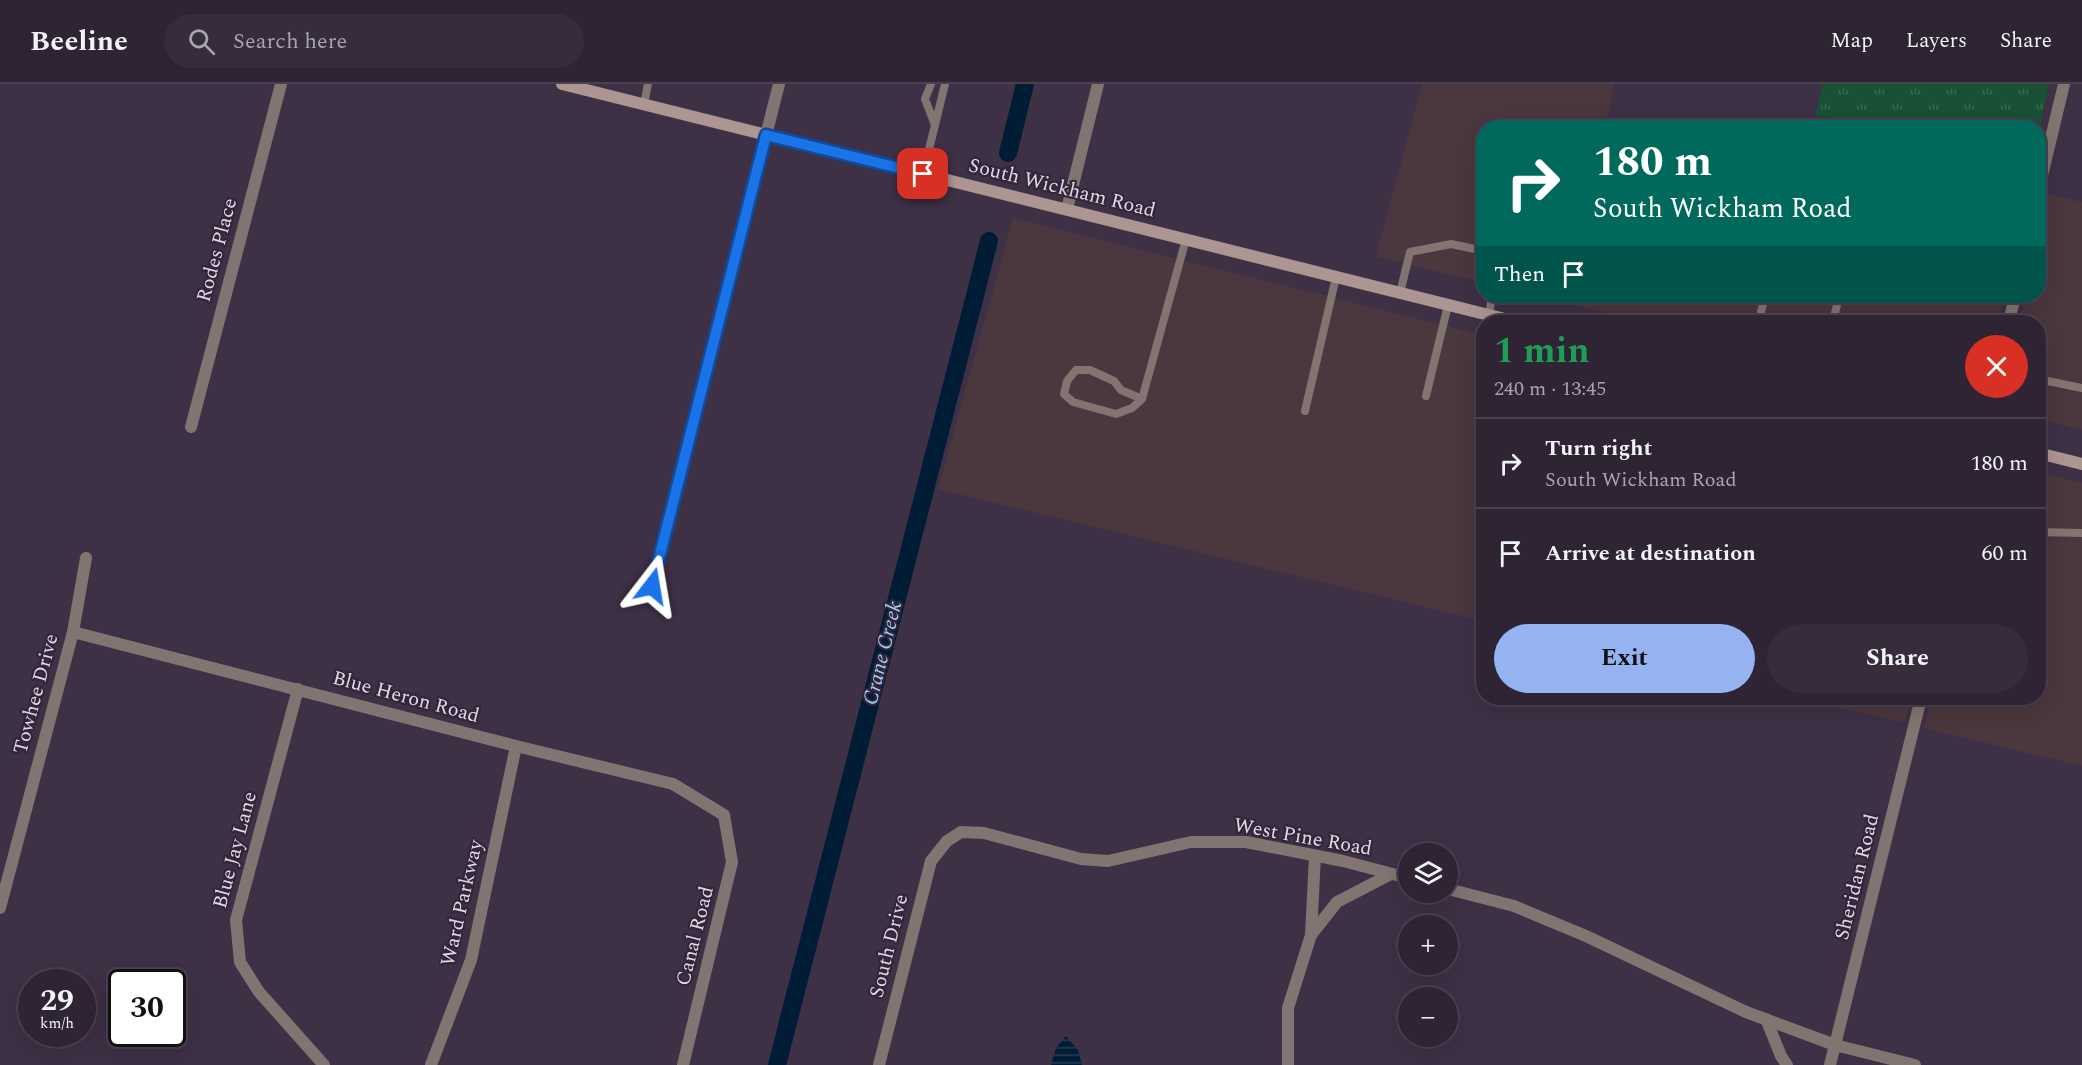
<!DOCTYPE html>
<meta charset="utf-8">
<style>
body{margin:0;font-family:Spectral,serif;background:#362c3c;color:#f1f3f6;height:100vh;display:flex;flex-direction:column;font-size:22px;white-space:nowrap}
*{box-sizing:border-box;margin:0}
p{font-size:20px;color:#a7a4ac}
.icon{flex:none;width:33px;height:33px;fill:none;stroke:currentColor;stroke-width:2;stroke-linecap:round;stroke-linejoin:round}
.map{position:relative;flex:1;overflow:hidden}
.panel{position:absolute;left:1476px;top:231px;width:570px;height:390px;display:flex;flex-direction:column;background:#2e2434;border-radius:24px;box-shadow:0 6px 24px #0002,0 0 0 2px #49414f}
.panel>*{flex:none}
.banner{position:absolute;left:1476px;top:36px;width:570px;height:183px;border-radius:24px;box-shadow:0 6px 24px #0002,0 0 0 2px #49414f;background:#00695c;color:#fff;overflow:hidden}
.fabs{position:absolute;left:1398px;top:759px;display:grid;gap:12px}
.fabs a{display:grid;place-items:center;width:60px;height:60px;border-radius:50%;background:#2e2434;box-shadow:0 6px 24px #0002,0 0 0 2px #49414f;font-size:30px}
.speed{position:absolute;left:18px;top:885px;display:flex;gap:12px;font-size:30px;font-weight:700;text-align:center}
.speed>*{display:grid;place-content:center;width:78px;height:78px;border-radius:50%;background:#2e2434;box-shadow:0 6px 24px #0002,0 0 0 2px #49414f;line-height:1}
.speed small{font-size:15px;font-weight:400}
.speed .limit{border:3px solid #111;border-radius:9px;background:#fff;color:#111}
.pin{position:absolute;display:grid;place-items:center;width:51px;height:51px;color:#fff;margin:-26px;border-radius:12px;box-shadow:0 3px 9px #0006}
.me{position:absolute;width:66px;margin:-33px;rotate:14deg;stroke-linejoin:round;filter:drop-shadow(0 0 4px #0008)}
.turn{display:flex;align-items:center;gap:21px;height:126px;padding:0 18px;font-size:27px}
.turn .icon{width:78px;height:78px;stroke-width:2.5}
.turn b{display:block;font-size:42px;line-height:51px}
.then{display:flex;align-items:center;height:57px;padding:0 18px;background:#0003;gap:12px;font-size:22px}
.round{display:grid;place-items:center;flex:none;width:63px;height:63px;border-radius:32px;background:#362c3c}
.headline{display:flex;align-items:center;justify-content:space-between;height:102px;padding:0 18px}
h1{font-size:36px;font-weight:700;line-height:45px;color:#1e9e55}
.cta{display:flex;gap:12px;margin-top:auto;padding:12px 18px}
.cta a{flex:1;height:69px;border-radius:36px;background:#95b2f1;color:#111;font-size:24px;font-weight:700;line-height:69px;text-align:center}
.cta a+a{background:#362c3c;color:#f1f3f6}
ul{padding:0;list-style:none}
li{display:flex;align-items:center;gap:18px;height:90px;padding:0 18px;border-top:2px solid #49414f}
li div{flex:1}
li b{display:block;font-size:22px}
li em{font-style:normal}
header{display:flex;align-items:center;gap:36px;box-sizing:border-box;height:84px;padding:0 30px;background:#2e2434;border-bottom:2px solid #49414f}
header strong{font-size:28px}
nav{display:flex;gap:33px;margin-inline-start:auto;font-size:21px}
.search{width:420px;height:54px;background:#362c3c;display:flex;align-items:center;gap:15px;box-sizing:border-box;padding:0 21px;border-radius:33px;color:#a7a4ac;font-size:22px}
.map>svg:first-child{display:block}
</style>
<header>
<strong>Beeline</strong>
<div class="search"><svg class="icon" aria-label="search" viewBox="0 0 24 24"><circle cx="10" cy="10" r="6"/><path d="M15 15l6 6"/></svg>Search here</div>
<nav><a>Map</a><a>Layers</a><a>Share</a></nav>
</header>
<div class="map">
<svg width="2082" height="981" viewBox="0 0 2082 981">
<defs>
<pattern id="grass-tufts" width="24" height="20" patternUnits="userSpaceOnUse" patternTransform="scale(1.5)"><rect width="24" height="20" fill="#185136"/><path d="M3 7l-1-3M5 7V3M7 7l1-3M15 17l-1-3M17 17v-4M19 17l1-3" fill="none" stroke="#396953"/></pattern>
<pattern id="water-rules" width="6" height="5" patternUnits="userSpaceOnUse" patternTransform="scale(1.5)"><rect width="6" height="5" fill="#001d35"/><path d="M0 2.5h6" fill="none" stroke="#253d52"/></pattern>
</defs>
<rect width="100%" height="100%" fill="#3e3045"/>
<g fill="#4b373e">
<path d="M1422,0H1614L1605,43L1484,44L1483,199L1376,172Z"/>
<path d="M2048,110L2082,118V346L2039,335L2038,238H2019L2025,212H2038L2039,153Z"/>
<path d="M1013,134L1483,251V537L938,405Z"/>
<path d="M1536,212H2005L1998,238H1646Z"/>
<path d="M2039,388L2082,399V682L1924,644L1931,614H2038Z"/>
<path d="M1798,614H1911L1905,639Z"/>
</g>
<path fill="url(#grass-tufts)" d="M1823,0H2049L2039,46L2038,44L1861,43L1815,31Z"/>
<path fill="url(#water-rules)" d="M1066,952L1078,966L1082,981H1051L1056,964Z"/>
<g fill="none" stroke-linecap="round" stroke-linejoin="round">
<g stroke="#001d35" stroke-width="18">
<path d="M1008,69L1025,0"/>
<path d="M777,981L989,157"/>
</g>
<g stroke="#827471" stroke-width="8">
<path d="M931,0L925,15L935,41"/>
<path d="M644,20L648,0"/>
<path d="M923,90L945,0"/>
<path d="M1400,209L1410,168L1451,160L1484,167"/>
<path d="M1765,212L1760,232L1767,238"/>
<path d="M1489,231L1492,212"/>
<path d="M1833,238L1839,212"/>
<path d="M2038,295L2082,304"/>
<path d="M1426,312L1448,221"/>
<path d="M1142,315L1121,306L1114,297L1090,286H1076L1067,297L1064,310L1073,318L1116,330L1132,324L1142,315L1186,155"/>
<path d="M1305,327L1336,193"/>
<path d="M2038,448L2082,449"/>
</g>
<g stroke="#827471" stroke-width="12">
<path d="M1067,125L1098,0"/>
<path d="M191,343L281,0"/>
<path d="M652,503L779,0"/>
<path d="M73,548L516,662L673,700L724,731L732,778L683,981"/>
<path d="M298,605L236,836L240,878L259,908L324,981"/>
<path d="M0,824L73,548L86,474"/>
<path d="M1311,851L1337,818L1391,790"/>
<path d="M1766,935L1781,972L1787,981"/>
<path d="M431,981L471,876L516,662"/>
<path d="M1288,981V924L1311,851L1315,772"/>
<path d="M1830,981L1835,961L1915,981"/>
</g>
<g stroke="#827471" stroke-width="12">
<path d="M2038,108L2064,0"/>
<path d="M2009,238L2015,212"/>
<path d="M1448,805L1514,822L1586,852L1746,928L1835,961L1921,614"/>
<path d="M879,981L931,777L947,757L961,748L984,749L1081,775L1108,777L1191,758H1246L1343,777L1408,794"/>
</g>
<g stroke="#ad9692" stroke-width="12">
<path d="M562,0L1517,238"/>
<path d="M2038,369L2082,380"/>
</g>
</g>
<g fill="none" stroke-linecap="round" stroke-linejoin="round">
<defs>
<path id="route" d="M652,502L766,51L923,90"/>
</defs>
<use href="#route" stroke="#114b97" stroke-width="15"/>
<use href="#route" stroke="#1a73e8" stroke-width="10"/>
</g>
<g text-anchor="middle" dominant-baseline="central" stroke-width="4.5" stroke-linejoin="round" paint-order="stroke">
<g font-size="20" fill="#e0d8e5" stroke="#33263b">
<text transform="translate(1062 104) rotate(14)">South Wickham Road</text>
<text transform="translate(217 166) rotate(-75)">Rodes Place</text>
<text transform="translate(36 610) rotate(-75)">Towhee Drive</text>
<text transform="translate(406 613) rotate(15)">Blue Heron Road</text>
<text transform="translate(1303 753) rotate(10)">West Pine Road</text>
<text transform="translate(235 766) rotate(-75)">Blue Jay Lane</text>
<text transform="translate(1857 793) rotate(-76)">Sheridan Road</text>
<text transform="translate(462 819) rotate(-77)">Ward Parkway</text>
<text transform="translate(695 852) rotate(-76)">Canal Road</text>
<text transform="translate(889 862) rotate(-76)">South Drive</text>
</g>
<g font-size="21" font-style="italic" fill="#9dcef8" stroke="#33263b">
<text transform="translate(883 569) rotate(-76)">Crane Creek</text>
</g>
</g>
</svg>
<div class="fabs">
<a><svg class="icon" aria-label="layers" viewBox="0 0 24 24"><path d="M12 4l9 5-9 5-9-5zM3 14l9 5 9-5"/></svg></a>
<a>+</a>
<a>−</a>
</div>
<div class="speed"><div>29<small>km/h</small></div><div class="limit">30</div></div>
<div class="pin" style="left:923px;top:90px;background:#d93025"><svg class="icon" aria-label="arrive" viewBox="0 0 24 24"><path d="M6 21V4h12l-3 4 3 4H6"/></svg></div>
<svg class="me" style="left:652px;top:502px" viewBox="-20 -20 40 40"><path d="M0-17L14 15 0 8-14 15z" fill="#1a73e8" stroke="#fff" stroke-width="4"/></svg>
<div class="banner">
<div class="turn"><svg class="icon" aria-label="right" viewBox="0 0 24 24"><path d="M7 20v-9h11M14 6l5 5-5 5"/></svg><div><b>180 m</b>South Wickham Road</div></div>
<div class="then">Then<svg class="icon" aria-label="arrive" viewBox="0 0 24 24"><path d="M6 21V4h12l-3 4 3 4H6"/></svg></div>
</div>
<section class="panel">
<div class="headline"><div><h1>1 min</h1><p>240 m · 13:45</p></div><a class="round" style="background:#d93025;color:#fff"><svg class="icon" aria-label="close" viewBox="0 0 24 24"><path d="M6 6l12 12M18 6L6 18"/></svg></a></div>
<ul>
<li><svg class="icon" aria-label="right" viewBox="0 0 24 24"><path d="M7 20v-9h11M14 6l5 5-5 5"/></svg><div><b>Turn right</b><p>South Wickham Road</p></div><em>180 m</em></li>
<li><svg class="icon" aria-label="arrive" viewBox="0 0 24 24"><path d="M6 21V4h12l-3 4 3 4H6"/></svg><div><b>Arrive at destination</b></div><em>60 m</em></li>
</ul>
<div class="cta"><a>Exit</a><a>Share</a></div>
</section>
</div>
